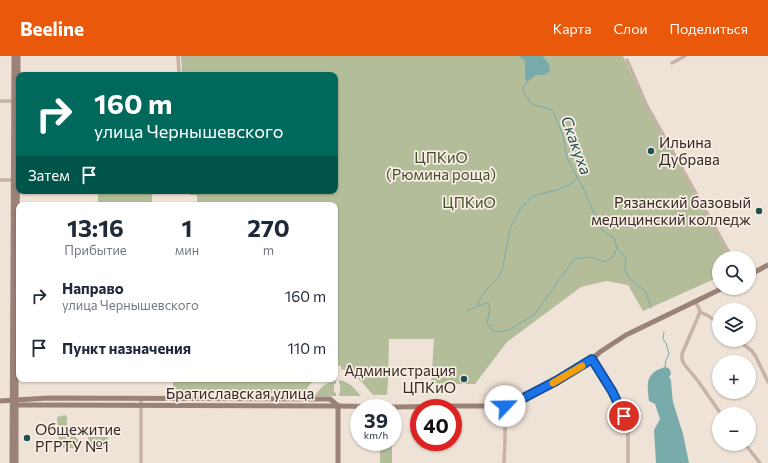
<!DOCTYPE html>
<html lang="ru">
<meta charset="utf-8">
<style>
body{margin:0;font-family:Commissioner,sans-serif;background:#f6f6f7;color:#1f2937;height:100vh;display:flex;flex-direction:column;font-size:15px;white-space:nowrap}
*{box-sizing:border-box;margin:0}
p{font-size:13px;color:#747a83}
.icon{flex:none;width:22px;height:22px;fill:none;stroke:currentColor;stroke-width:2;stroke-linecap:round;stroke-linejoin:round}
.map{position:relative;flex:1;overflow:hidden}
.side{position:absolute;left:16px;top:146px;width:322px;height:180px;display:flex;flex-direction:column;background:#fff;border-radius:8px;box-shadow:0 1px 3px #0004}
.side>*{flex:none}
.banner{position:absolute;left:16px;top:16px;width:322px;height:122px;border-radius:8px;box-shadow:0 1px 3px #0004;background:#00695c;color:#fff;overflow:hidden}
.controls{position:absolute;left:712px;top:195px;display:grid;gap:8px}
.controls a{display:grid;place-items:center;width:44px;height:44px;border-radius:50%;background:#fff;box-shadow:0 1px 3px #0004;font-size:20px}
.speed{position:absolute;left:350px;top:343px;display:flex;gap:8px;font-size:20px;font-weight:700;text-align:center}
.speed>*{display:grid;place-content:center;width:52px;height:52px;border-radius:50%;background:#fff;box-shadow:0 1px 3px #0004;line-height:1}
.speed small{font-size:10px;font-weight:400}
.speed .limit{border:6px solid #d22;background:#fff;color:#111}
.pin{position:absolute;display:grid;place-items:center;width:34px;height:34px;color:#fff;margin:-17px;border:2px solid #fff;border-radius:50%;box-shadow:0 1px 4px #0007}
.me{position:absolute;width:44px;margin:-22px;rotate:66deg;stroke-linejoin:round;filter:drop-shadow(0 0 3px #0008)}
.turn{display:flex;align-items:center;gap:14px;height:84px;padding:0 12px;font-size:18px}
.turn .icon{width:52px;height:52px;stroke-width:2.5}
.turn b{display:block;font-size:28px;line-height:34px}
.then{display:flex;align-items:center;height:38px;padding:0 12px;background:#0003;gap:8px;font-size:15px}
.eta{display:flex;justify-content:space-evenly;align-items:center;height:68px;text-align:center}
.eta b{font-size:24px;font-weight:700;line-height:28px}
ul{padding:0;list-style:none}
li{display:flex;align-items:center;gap:12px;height:52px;padding:0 12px}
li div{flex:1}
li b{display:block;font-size:15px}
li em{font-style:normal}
header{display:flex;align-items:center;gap:24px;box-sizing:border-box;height:56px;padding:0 20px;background:#ea580c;color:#fff}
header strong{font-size:19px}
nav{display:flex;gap:22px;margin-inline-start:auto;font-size:14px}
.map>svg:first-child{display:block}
</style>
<header>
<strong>Beeline</strong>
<nav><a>Карта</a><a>Слои</a><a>Поделиться</a></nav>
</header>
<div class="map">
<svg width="768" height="407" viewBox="0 0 768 407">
<rect width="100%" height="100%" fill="#efe3d8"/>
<g fill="#b3bd99">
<path d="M181,0H519L525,4V23H529L536,19H544L549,8L543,0H623L645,49L731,202H719V221L643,255L628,229L606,225L581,231L507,286L475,328H431L434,283H389L388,326L387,339H373L361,325L351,316L341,313V310L337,309L335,310V149H197V139H190V135H335V19H182Z"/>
<rect x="98" y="135" width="54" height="14"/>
<path d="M173,323H314L303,338H296L293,337L173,339Z"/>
<path d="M336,324V328H334V336L336,337V340H315C320,331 326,327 336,324Z"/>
<path d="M339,324C349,325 355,333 361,340H339V337H340V328H339Z"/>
<path d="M65,359L67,361C67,365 66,371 69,375C72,379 76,380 78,384L77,389L74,392H64L59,390L57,361Z"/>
<rect x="88" y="381" width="20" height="11"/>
<rect x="380" y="386" width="12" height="21"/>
</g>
<g fill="#79abaa">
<path d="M519,0H543L549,8L550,15L544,19H536L527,26L525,23V5Z"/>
<path d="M665,311L668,312L670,314L671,318L669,321L671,324L672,338L673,346L683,378L689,407H656L654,374L660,363L655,348L649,345C647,327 645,317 665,311Z"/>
</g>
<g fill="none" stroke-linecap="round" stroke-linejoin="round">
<g stroke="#79abaa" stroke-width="1">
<path d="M527,25C523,31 521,37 528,41L529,46L534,49L550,53L554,57L563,80L567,102L583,132L598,166L602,174L614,182L617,192L626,202L625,212L629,222L646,236L651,252"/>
<path d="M478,249L481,241L487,233L498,222L503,210L510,173L520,153L532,141L544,137L557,134L571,128L577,121"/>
<path d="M467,255L486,247L489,248L490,253L487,267L493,275L498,276L509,274L535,258L574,203L591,201L604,206L613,201L617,192"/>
<path d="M664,276L663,283L666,287L669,298L666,304L665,311"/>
</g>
<g stroke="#c6b3a5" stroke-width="3.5">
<path d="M178,0L179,19"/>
<path d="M627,4L646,48L732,202"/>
<path d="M672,7L685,0"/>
<path d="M0,45H14"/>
<path d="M0,124H14"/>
<path d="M695,246L699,252L700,256L682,298V303L684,308L698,325L721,358"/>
<path d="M700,256L709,260L719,269"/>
<path d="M738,284L752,295L756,301L768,326"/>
<path d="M592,303L612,335L624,360L628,376V407"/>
<path d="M141,343V407"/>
<path d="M745,388L760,407"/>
<path d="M504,407L505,383V350"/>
</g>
<g stroke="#9a8277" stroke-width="5">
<path d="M749,219L768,209"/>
<path d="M0,345L48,342L330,343L338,350"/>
<path d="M12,345L17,349H49L338,350L397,351L458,350H505L512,348L574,315L592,303L600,296L626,279L723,232"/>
<path d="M12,407L14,0"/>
<path d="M16,407V228L18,93V0"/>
<path d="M338,407V350"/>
</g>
</g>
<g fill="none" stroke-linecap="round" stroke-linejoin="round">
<defs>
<path id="route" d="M505,350L512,348L556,325L592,303L612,335L624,360"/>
</defs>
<use href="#route" stroke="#114b97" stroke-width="10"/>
<use href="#route" stroke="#1a73e8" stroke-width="7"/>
<path stroke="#f59e0b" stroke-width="7" d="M553,327L582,310"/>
</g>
<g fill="#1e5151" stroke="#f8eee4" stroke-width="1.5">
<circle cx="651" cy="95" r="4"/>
<circle cx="759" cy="155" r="4"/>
<circle cx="464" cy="323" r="4"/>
<circle cx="27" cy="382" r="4"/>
</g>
<g text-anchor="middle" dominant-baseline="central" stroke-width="3.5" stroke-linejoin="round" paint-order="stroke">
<g font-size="15" fill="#332926" stroke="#f8eee4" text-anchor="start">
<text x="659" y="86">Ильина<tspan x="659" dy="17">Дубрава</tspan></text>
<text x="751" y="146" text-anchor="end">Рязанский базовый<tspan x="751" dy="17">медицинский колледж</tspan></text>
<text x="456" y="314" text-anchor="end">Администрация<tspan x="456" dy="17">ЦПКиО</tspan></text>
<text x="35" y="373">Общежитие<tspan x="35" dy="17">РГРТУ №1</tspan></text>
</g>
<g font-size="15" fill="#444f2b" stroke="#f8eee4">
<text x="441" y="101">ЦПКиО<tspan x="441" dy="17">(Рюмина роща)</tspan></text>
<text x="469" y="146">ЦПКиО</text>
</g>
<g font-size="15" fill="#332926" stroke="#f8eee4">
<text x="240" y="337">Братиславская улица</text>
</g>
<g font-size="16" font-style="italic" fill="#1e5151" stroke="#f8eee4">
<text transform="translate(577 89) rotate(70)">Скакуха</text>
</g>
</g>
</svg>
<div class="controls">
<a><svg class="icon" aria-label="search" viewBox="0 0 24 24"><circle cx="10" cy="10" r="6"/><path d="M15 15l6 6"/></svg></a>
<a><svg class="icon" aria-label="layers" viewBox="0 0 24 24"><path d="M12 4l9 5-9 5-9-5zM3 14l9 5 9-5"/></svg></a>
<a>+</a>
<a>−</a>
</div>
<div class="speed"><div>39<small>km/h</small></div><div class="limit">40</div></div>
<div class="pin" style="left:624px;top:360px;background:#d93025"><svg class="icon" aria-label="arrive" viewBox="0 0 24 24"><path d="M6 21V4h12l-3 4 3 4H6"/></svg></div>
<svg class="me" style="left:505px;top:350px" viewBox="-20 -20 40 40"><circle r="19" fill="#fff"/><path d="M0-13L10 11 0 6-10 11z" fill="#1a73e8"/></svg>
<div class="banner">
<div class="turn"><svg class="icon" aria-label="right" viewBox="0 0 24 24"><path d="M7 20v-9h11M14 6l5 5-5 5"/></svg><div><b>160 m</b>улица Чернышевского</div></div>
<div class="then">Затем<svg class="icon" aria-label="arrive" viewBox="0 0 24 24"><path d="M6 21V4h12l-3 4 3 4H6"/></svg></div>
</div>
<section class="side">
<div class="eta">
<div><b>13:16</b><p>Прибытие</p></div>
<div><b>1</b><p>мин</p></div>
<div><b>270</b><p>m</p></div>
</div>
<ul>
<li><svg class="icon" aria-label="right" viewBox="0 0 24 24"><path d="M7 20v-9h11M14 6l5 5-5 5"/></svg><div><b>Направо</b><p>улица Чернышевского</p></div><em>160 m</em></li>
<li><svg class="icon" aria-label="arrive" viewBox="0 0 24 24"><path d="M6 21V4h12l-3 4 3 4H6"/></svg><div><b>Пункт назначения</b></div><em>110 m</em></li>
</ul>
</section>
</div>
